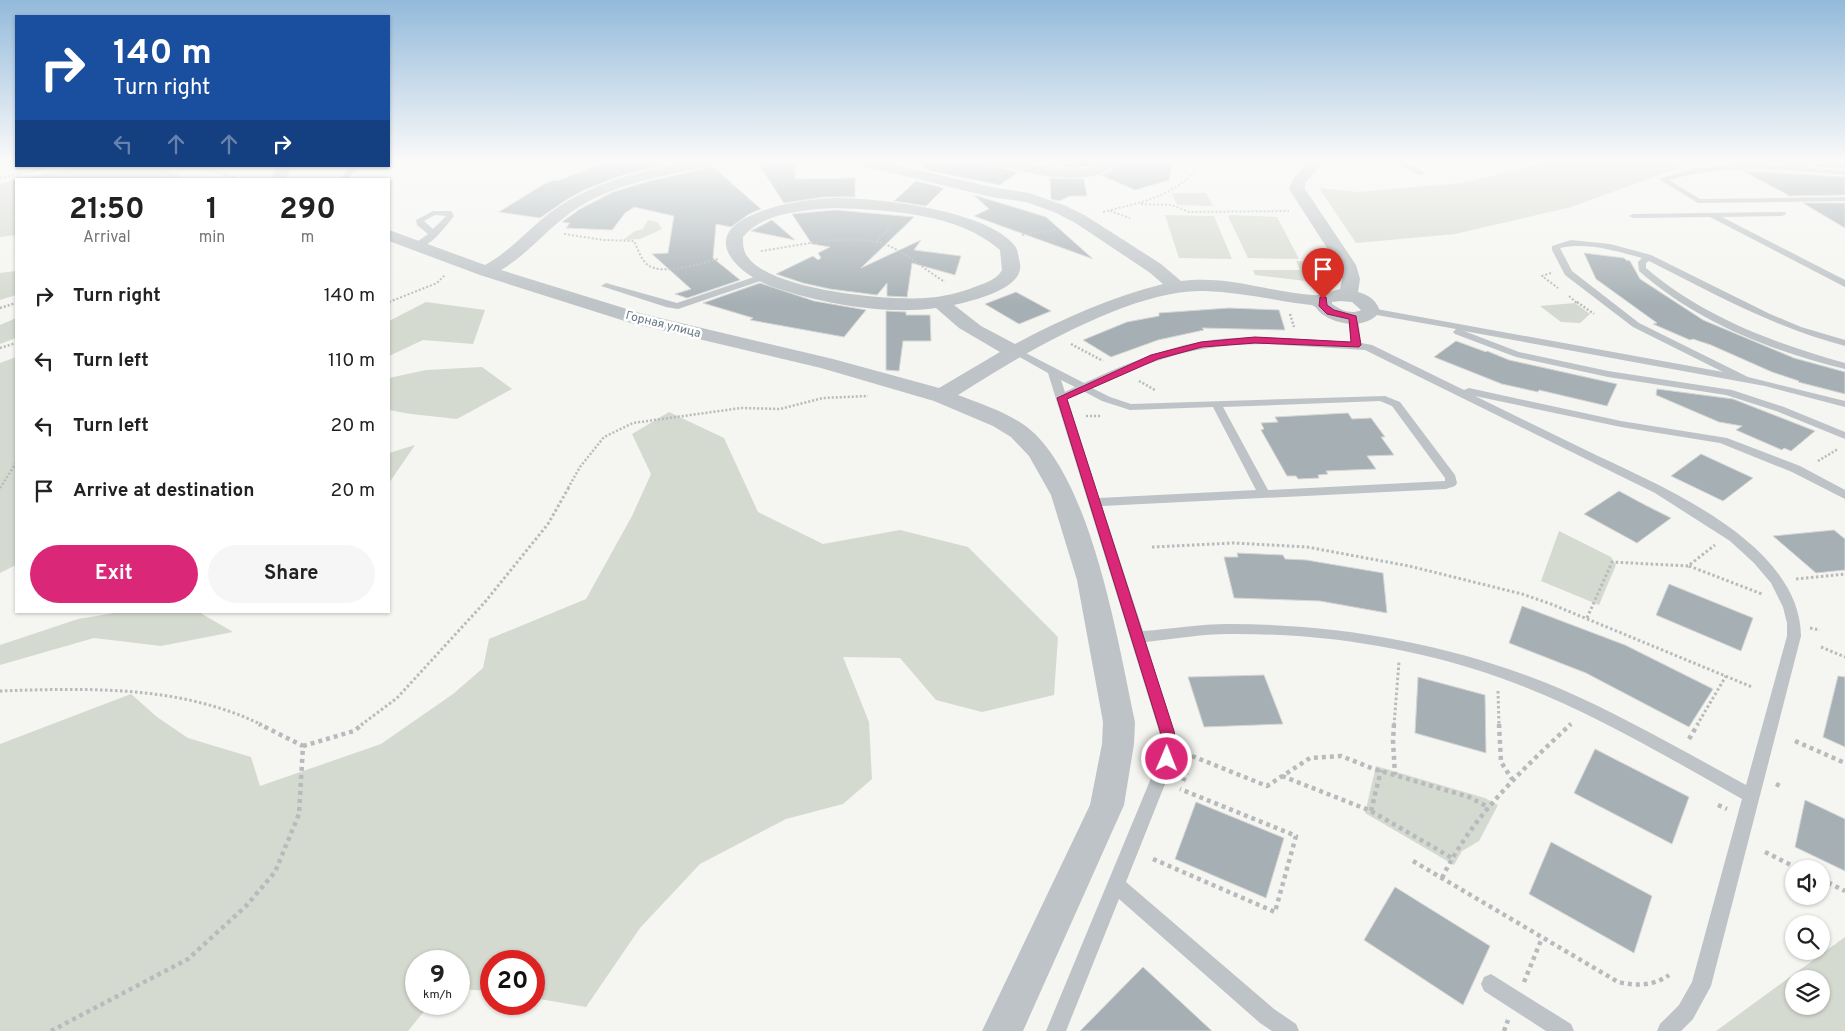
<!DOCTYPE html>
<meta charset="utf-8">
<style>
body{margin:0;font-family:Overpass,sans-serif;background:#f6f6f6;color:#222;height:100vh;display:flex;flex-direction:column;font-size:19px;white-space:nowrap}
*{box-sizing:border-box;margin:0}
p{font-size:16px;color:#767676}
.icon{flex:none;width:28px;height:28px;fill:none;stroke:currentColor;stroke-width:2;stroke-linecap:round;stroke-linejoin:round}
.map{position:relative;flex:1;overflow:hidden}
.sheet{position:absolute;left:15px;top:178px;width:375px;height:435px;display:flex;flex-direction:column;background:#fff;border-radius:0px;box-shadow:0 1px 4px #0004}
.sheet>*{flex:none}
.guide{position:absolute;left:15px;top:15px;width:375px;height:152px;border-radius:0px;box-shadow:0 1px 4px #0004;background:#1a4fa0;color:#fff;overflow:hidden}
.tools{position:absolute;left:1785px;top:860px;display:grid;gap:10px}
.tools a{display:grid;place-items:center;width:45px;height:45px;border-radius:50%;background:#fff;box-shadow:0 1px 4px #0004;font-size:25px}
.speed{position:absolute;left:405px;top:950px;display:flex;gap:10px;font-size:25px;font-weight:700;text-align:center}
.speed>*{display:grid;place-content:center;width:65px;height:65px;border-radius:50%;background:#fff;box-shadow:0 1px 4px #0004;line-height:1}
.speed small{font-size:12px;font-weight:400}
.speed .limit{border:8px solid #d22;background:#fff;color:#111}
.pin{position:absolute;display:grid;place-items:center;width:42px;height:42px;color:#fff;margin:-51px -21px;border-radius:50% 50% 50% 0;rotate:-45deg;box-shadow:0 0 5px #0007}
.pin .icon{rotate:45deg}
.me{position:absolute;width:55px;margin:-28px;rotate:1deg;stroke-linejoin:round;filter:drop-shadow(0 0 4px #0008)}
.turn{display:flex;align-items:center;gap:18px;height:105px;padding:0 15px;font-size:22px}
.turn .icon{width:65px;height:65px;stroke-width:2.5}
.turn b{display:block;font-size:35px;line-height:42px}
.lanes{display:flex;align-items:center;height:48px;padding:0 15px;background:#0003;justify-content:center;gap:25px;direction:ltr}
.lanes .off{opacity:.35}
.eta{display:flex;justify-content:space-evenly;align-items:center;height:85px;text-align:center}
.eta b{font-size:30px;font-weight:700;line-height:35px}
.action{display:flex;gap:10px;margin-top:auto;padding:10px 15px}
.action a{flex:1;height:58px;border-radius:30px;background:#db2777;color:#fff;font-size:20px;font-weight:700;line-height:58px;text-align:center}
.action a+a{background:#f6f6f6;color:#222}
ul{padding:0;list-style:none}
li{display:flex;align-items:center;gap:15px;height:65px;padding:0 15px}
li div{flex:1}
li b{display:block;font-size:19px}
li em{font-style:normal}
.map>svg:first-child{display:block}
</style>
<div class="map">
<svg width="1845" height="1031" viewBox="0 0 1845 1031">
<rect width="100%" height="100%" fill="#f5f5f1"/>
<g fill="#d5dad0" fill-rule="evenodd">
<path d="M1560,160H1674L1679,168L1571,207L1455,234L1356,243L1319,188L1358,192L1461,183Z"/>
<path d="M81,166H153L169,169L185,179H19Z"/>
<path d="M16,179V235L0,237V184Z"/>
<path d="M1172,193H1206L1213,206L1177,205Z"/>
<path d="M1165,215L1214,216L1232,259L1179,258Z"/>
<path d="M1230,215L1277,217L1299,259L1248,258L1228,216Z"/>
<path d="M648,220L657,222L662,229L640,239L623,240L635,231L643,229Z"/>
<path d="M1296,261L1313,262L1323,283L1255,275L1253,270H1300Z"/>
<path d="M16,271V295L0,300V273Z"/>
<path d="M426,302L485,310L473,344L423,340L389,356V321Z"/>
<path d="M1575,303L1590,314L1580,323L1561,322L1540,306Z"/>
<path d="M16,318V338L0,344V325Z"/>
<path d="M16,357V565L0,573V363Z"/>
<path d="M482,367L512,389L457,419L411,414L389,410V378L426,370Z"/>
<path d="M669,412L724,438L758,512L823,544L900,530L968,547L1058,637L1054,695L982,712L936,700L900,658L843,657L869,722L872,779L843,804L786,819L700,864L640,928L586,1007L534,998V961H491V991L459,989V961H416V1004H430L408,1031H0V744L131,694L157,717L188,738L251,757L260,786L381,744L453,694L483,668L489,639L586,599L632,516L651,474L632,434Z"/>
<path d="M415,445L389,483V453Z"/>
<path d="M1559,531L1611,557L1616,565L1599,605L1541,581Z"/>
<path d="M127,611H197L233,632L161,646L94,638L0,665V645L78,619Z"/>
<path d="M1376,766L1485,798L1498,805L1479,841L1462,851L1454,865L1365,813Z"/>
<path d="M1845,937V1031H1716ZM1794,979H1821V1006H1794Z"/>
</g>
<g fill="#a6b0b4" stroke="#d6d6d4">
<path d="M611,160H648L658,166L620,176L584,190L566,200L540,218L499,212L544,184L554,180L557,181Z"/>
<path d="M756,160H795V179L855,178V197H824L784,203Z"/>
<path d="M923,160H985L989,165L1018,172L1000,185L927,170L928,169L923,168Z"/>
<path d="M1049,160H1100L1087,166L1072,167L1049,164Z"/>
<path d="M1121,160H1172L1169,180L1135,190L1101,175L1109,172Z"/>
<path d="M1722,160H1845V169L1783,163L1731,165Z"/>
<path d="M713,167L761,209L749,214L731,227L716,224L713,258L740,280L687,298L675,294L691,289L652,254L668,253L674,216L634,207L625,213L612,230L566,228L570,223L562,222L580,209L613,192L649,181Z"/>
<path d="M1743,171L1845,177V195L1790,196Z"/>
<path d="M1050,178L1084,179L1087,196H1070L1059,201L1051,199Z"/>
<path d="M916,181L944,188L926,206L894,201Z"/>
<path d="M974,195L1046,217L1093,259L974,216L989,209Z"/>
<path d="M1803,203H1845V228Z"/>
<path d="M835,210L914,217L861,268L921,240L914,250L961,256L955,275L912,263L907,297L887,296V283L877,295L830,289L803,283L776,274L813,256L818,260L821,258L818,253L830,247L812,244L792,214Z"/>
<path d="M772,220L795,240L751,231Z"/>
<path d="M1584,253L1624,258L1626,260L1630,261L1640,279L1703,320L1794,358L1845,372V394L1798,382L1799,381L1772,372L1711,345L1693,339L1690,340L1653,324L1657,323L1596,279Z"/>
<path d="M760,283L814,301L866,310L844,337L750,320L753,318L703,303Z"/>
<path d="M1016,292L1051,311L1019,324L985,304Z"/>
<path d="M1229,308L1279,310L1285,330L1202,328L1204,330L1158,340L1111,357L1083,340L1127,322L1159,316V313Z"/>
<path d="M886,311L906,312V315H930L931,341H903L899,371L886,370Z"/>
<path d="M1456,341L1486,352L1487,351L1509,360L1617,384L1607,406L1539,390L1538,392L1502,384L1434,357Z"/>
<path d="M1657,389L1733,399L1815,431L1791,451L1784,448L1782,450L1736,430L1742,426L1719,422L1656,395Z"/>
<path d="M1348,413L1352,419L1371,418L1385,437H1381L1394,455L1367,456L1376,469L1326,471L1328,474L1318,475L1319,478L1298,479L1296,476H1287L1261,430L1264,429L1261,423L1278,422L1275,417Z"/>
<path d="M1701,454L1753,478L1723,501L1671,476Z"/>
<path d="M1619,491L1645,505L1671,518L1637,543L1584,514Z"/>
<path d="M1834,530L1845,539V570L1816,573L1773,536Z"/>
<path d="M1237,553L1283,555L1285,559L1306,560L1383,573L1387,613L1320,601L1234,598L1224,557H1238Z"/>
<path d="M1669,584L1753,618L1741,651L1656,615Z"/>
<path d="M1522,606L1625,645L1713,689L1689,727L1586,673L1509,643Z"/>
<path d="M1264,675L1283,724L1204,727L1188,677Z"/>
<path d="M1838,676L1845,677V747L1823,737Z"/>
<path d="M1418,677L1485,695L1486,753L1415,733Z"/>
<path d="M1595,749L1689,797L1672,844L1574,793Z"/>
<path d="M1805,800L1845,819V871L1795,847Z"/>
<path d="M1196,802L1284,838L1266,898L1175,859Z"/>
<path d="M1551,842L1652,896L1634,953L1529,894Z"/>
<path d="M1395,887L1490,946L1463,1005L1364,940Z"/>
<path d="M1143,967L1212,1031H1080Z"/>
</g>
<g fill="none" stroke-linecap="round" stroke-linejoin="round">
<g stroke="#b7bbbd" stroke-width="2" stroke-dasharray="2 2" stroke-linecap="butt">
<path d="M193,166L239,179"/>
<path d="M0,178L54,166"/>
<path d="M1141,204L1172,205L1189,212L1289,211"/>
<path d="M1110,211L1130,218"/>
<path d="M1103,212C1141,202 1168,199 1197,170"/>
<path d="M564,234L604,240L634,241C638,249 641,260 648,265C662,276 702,263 718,259"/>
<path d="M1022,235L1060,229"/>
<path d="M876,242L893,224"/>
<path d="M761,251C797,246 852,232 887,245C908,254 925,270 945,282"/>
<path d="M1551,273L1542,276L1558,288"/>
<path d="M1569,296L1578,304"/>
<path d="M389,302L437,283L445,275"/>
</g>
<g stroke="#b7bbbd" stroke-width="2.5" stroke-dasharray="2 2" stroke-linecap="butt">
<path d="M1577,302L1594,314"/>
<path d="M0,308L16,303"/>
<path d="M1290,314L1294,327"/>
<path d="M1071,344L1103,361"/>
<path d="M0,348L16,343"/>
<path d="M1139,381L1155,390"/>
<path d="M1086,416H1102"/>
<path d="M1818,461L1838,449"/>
<path d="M0,488L16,463"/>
<path d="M568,488L580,467L604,437L633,423L741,408L780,409L823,398L868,396"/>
</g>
<g stroke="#b7bbbd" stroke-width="3" stroke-dasharray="2.5 2.5" stroke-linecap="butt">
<path d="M1152,547L1234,543L1307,547L1409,566L1522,594L1551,604L1752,687"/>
<path d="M1689,566L1762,594"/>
<path d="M1796,579L1845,574"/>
<path d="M1587,618L1612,562L1688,566L1715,545"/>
<path d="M1810,628L1820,630"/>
<path d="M1821,647L1845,657"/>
<path d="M0,691C88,688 181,685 262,725"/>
<path d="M1498,691L1499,725"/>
<path d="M361,725L397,698L485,602L548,524L569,487"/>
<path d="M1394,725L1399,662"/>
<path d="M1569,725L1573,722"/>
<path d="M1697,725L1726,676"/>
</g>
<g stroke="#b7bbbd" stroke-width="4.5" stroke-dasharray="4 4" stroke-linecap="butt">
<path d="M1394,724L1393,741L1395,775"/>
<path d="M1499,724L1501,762L1512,779"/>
<path d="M1689,739L1698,724"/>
<path d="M1795,741L1845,763"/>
<path d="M303,746L354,731L363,724"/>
<path d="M1192,756L1267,786L1310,758L1341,756L1374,769L1469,797L1488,807"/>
<path d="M1282,776L1371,811L1452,858"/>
<path d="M1183,781L1187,773"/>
<path d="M1776,784L1782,787"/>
<path d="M1718,805L1727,809"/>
<path d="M1371,811L1381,770"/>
<path d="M1765,852L1799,869"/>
<path d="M1153,859L1275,912L1296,836L1180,789"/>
<path d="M1413,861L1618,982C1636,986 1654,986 1669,975"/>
<path d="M1442,878C1472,816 1521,771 1571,724"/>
<path d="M1821,879L1845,891"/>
<path d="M1524,982L1542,938"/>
<path d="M51,1031L188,959L246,906L275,872L299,814L303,746L259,724"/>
<path d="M1504,1031L1508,1020"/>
</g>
<g fill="#bdc3c6" fill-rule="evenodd">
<path d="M1390,160H1399L1426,173L1419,175Z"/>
<path d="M1783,165L1845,171V175C1787,170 1725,163 1669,180L1700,199L1845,197V201L1698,203L1659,179L1694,168Z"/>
<path d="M352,166H360L348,179H339Z"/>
<path d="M433,211H451L454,216C445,227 429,250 414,248V244L428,234L417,225L416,220ZM435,215L446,216L433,229L424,221Z"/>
<path d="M1785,212L1786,214L1782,216L1722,217L1845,280V287L1710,217L1633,218L1629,216L1633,214Z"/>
<path d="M1571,240L1610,244L1651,255L1770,314L1801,327L1845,340V346C1775,328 1713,293 1649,261L1646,263V268C1703,317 1774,343 1845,363V369C1771,351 1697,322 1639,271L1638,262L1642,258C1616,251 1587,242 1560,248L1572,271L1639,323L1748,377L1845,401V407L1765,386L1464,331L1519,352L1608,371L1732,390L1784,407L1845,432V439L1776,411L1726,395L1608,377L1516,357L1455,334L1453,332L1456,329L1371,314L1366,311L1371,308L1723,372L1633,327L1565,275L1552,250V246Z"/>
<path d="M763,274L767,277L766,279L678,309L666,307L601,286L606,283L677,303Z"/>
<path d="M1353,315L1358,318L1361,343L1372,345L1464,390L1469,388L1621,421L1727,438L1800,466L1845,490V499L1792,472L1720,443L1621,427L1475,396C1516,416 1557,436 1598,456C1668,489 1800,545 1801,636L1711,986L1693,1019L1681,1031H1657L1660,1024L1679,1005L1692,982L1742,799C1669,758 1596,714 1517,684C1426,649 1326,633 1229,634C1201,634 1173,639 1146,642L1178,746L1175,759L1126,882L1274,1009L1296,1024L1299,1031H1272L1260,1023L1119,899L1066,1031H1046L1159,759L1162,746L1159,731L1048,373L1009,351L1010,349H1018L1084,383C1121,366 1158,350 1199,342C1248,333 1300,339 1351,342L1348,318ZM1267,344L1365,350L1655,493L1730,541L1754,563L1771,583L1783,607L1787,623V636L1746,785C1685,752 1625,717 1561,689C1457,645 1343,624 1229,624C1200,624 1171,629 1143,631L1102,506L1446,489L1455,486L1457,483L1455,475L1400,402L1385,396L1131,404L1110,397L1092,388C1156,358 1196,344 1267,344ZM1061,380L1075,387L1065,392ZM1083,391L1102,401L1130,410L1213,407L1256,490L1099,498L1067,399ZM1380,401L1392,406L1445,478V481L1268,490L1223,407Z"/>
<path d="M1491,974L1571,1024L1574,1031H1546L1484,991L1481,984L1484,977Z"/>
</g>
<g fill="#bdc3c6" fill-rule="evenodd">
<path d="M695,160H724L722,163C674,175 622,180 579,207C550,225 530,253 501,270L643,314L833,359L939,388L1000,352L959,328L936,308C886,315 824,304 776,288C741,277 698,239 750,216C775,204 808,199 835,198C879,198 987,210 1015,246C1018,250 1019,259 1020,264C1024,289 972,301 954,305L981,326L1015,344C1062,319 1111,297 1163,284L1149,272L1074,222L1054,212L1026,202L991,197L856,164L851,163L849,160H874L991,187L1029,193L1066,206L1086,216L1161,264L1181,281C1229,275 1268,292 1313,295C1321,296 1332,291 1340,289L1342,279L1338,265L1289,189L1293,179L1310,160H1325L1305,183V189L1356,265L1360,279L1358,292C1369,295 1376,300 1380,311C1374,321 1362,324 1350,324C1341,323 1330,320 1322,314C1319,312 1317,308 1314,306C1310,304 1300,304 1295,303C1265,298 1235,292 1205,291C1132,288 1019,356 958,395C981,404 1007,412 1027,427C1092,478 1118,643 1135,722L1134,744L1124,805L1023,1031H982L1090,805L1102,744L1103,722L1077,580L1051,495L1029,456L1011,437L993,426L934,401L821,368L631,323L480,275L389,241V230L485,265C511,251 528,229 551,212C593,181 646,170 695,160ZM835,208C889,210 958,213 1000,250L1002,270C997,279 986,283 977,286C960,293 943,297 925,298C886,301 769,290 747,256C743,250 743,244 743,237C762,212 806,210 835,208ZM1340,301L1352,302L1361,310C1351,315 1341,310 1332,304V302Z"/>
<path d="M987,160H1012L1038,165L1072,169L1087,168L1096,165L1103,160H1119C1095,194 1022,171 989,163Z"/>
<path d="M277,166H291L286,179H271Z"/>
</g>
</g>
<linearGradient id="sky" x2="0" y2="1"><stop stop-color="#93badb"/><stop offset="0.53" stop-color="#fafaf9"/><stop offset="1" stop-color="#fafaf9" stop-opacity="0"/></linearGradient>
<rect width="1845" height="304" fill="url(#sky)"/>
<path fill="#db2777" stroke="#8e194d" d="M1320,297H1326L1327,305L1334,310L1356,316L1361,345L1359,347L1255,343L1202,347L1158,359L1067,399L1174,731C1176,743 1178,752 1172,763L1167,765L1162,763L1160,759L1163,746L1160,731L1057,398L1151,355L1201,342L1255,337L1351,342L1349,319L1327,314L1319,306Z"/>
<g text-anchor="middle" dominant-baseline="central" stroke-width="5" stroke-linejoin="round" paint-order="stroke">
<g font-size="12" fill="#637883" stroke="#fff">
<text transform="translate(663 325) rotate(14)">Горная улица</text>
</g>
</g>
</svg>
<div class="tools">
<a><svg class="icon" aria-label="sound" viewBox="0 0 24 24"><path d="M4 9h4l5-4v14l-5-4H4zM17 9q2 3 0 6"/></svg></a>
<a><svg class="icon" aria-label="search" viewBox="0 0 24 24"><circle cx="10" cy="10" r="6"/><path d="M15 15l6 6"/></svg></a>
<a><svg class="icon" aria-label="layers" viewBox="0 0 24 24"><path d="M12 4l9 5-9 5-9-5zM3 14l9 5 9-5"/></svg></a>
</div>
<div class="speed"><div>9<small>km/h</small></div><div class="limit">20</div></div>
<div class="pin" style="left:1323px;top:299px;background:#d93025"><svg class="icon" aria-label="arrive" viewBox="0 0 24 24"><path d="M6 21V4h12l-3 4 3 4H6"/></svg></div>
<svg class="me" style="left:1167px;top:759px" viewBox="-20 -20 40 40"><circle r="17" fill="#db2777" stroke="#fff" stroke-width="3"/><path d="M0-11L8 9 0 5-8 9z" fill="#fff"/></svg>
<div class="guide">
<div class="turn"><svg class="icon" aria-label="right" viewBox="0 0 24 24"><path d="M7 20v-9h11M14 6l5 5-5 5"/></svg><div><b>140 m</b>Turn right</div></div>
<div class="lanes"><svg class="icon off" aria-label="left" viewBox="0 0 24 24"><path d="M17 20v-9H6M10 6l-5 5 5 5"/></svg><svg class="icon off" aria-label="ahead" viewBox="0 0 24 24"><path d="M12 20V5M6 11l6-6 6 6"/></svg><svg class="icon off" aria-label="ahead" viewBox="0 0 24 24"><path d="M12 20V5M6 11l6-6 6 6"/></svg><svg class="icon" aria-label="right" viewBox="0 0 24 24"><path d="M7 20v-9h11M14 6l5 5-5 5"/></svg></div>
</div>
<section class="sheet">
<div class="eta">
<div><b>21:50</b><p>Arrival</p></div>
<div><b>1</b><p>min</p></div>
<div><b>290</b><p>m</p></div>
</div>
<ul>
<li><svg class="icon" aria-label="right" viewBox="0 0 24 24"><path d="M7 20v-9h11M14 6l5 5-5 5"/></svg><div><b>Turn right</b></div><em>140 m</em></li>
<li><svg class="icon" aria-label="left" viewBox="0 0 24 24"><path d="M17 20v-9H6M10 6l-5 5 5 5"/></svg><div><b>Turn left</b></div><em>110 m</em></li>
<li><svg class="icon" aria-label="left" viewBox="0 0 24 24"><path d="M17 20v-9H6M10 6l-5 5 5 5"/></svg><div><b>Turn left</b></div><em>20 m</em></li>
<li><svg class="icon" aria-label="arrive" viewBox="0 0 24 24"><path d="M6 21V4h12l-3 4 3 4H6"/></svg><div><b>Arrive at destination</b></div><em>20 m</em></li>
</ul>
<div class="action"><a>Exit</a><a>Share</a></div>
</section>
</div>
